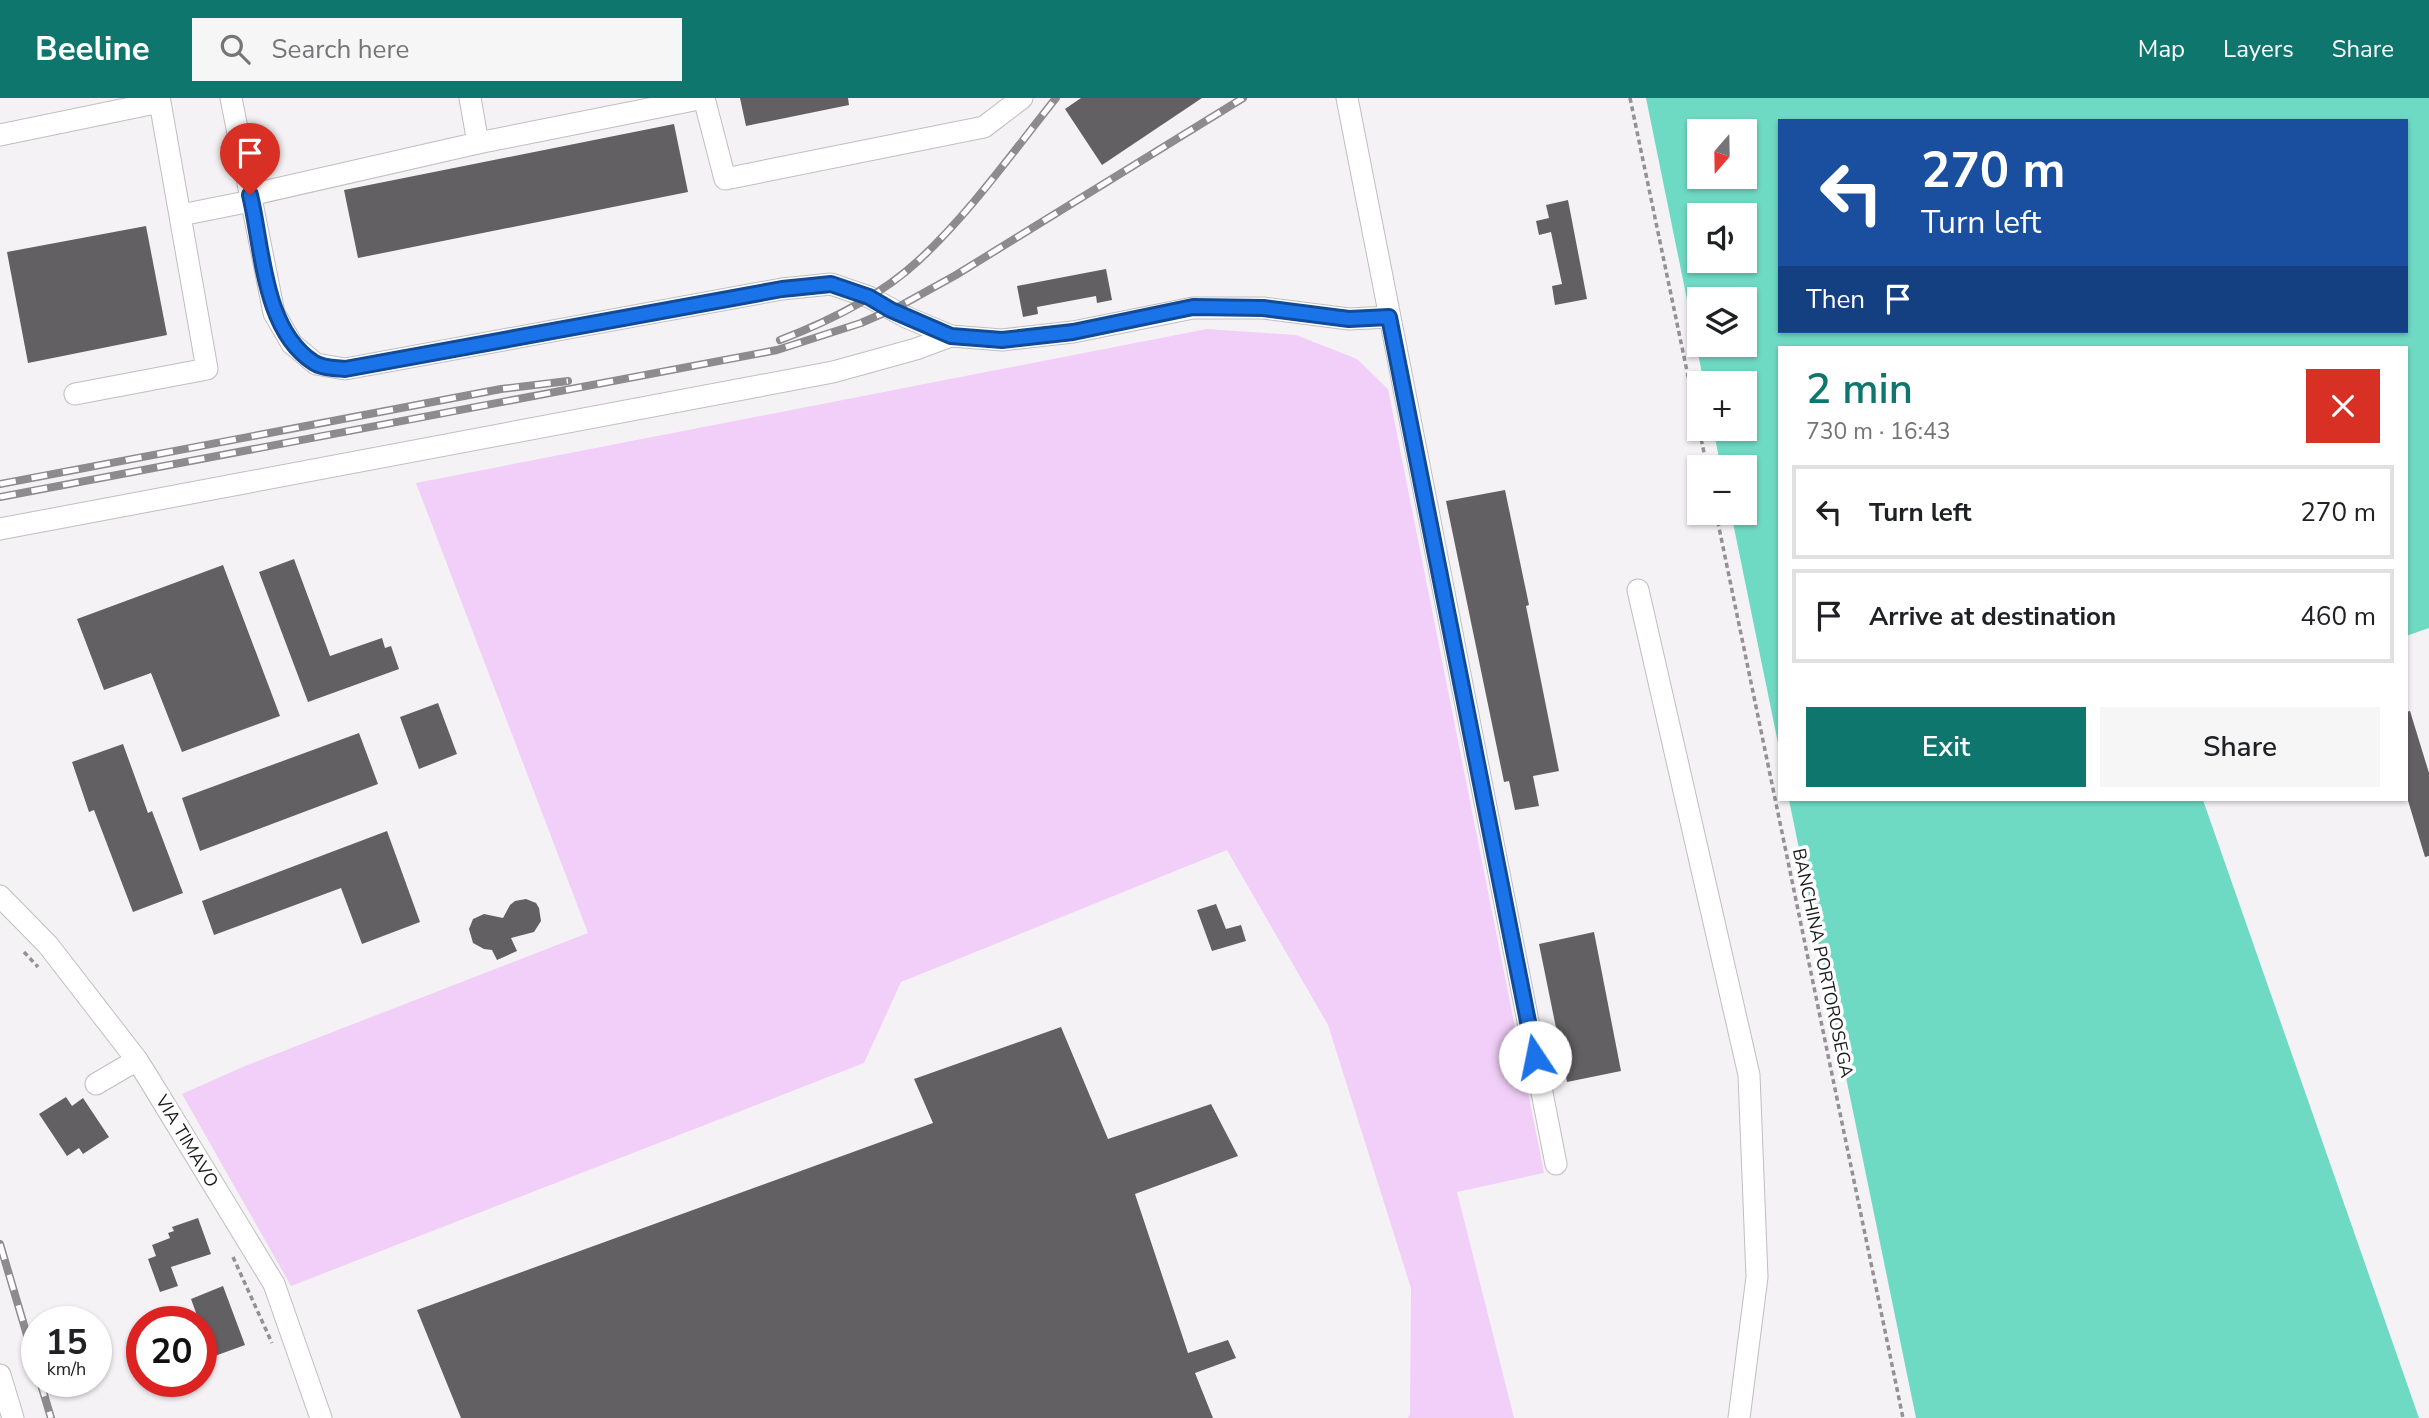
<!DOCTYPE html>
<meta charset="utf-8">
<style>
body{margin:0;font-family:"Nunito Sans",sans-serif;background:#f6f6f6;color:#202124;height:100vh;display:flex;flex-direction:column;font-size:26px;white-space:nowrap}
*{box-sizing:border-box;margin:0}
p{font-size:23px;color:#757577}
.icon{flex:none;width:38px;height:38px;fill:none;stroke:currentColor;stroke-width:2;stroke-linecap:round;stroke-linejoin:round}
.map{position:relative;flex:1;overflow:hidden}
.drawer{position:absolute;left:1778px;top:248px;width:630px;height:455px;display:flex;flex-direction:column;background:#fff;border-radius:0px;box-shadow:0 2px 5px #0004}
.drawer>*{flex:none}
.guide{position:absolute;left:1778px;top:21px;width:630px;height:214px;border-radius:0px;box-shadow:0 2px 5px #0004;background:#1a4fa0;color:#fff;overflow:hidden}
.needle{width:46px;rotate:200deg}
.controls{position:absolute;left:1687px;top:21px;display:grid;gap:14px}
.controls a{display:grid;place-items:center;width:70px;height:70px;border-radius:0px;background:#fff;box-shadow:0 2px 5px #0004;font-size:35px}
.speed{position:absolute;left:21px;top:1208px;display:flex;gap:14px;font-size:35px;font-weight:700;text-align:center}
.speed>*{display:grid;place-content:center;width:91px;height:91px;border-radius:50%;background:#fff;box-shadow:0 2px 5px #0004;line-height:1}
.speed small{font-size:18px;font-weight:400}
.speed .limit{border:10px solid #d22;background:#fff;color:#111}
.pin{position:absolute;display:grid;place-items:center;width:60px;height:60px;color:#fff;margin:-72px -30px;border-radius:50% 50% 50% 0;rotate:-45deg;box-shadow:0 0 7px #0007}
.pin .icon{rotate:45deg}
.me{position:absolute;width:77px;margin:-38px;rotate:349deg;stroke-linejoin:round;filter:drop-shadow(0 0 5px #0008)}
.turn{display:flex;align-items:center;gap:24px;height:147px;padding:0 28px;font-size:32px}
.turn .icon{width:91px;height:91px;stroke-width:2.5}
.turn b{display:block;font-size:49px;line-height:60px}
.then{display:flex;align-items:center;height:66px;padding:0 28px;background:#0003;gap:14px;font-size:26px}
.round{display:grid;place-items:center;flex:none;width:74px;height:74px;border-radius:0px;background:#f6f6f6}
.overview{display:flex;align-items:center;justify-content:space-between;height:119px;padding:0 28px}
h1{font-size:42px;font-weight:600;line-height:52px;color:#0f766e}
.button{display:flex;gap:14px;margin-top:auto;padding:14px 28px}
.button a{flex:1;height:80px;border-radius:0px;background:#0f766e;color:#fff;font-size:28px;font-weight:600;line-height:80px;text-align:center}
.button a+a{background:#f6f6f6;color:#202124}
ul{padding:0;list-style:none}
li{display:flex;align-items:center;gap:21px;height:94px;margin:0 14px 10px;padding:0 14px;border:4px solid #e0e0e0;border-radius:0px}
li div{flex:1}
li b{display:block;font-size:26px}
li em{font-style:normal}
header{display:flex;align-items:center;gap:42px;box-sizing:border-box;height:98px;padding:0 35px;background:#0f766e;color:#fff}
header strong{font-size:33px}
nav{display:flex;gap:38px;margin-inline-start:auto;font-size:24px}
.search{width:490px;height:63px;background:#f6f6f6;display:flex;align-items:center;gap:18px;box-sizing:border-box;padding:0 24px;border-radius:0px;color:#757577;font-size:26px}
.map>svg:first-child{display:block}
</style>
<header>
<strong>Beeline</strong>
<div class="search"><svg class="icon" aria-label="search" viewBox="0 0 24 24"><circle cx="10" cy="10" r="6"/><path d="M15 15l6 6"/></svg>Search here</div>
<nav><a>Map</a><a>Layers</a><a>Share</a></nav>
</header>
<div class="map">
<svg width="2429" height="1320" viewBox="0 0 2429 1320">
<rect width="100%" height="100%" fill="#f5f2f5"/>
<path fill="#f1cff8" d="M1207,231L1296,237L1357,261L1388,291L1544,1075L1457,1094L1514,1320H1408L1410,1316L1411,1190L1328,927L1227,752L901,884L864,965L291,1188L182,996L245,968L588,835L416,385Z"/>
<g fill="#6fdac3" fill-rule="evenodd">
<path d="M1646,0H2429V530L2406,538V250H1780V655L1731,415H1745V369H1721L1713,331H1745V285H1704ZM1780,23H2406V233H1780ZM1699,33H1745V79H1699ZM1699,117H1745V163H1699ZM1699,201H1745V247H1699Z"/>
<path d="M1789,702H2203L2419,1320H1916Z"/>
</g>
<g fill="#626062">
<path d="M740,0H848L849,7L746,28Z"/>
<path d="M1081,0H1202L1102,67L1065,11Z"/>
<path d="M674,26L688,94L358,160L344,92Z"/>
<path d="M1568,102L1587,201L1555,207L1552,188L1562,186L1551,134L1539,137L1536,123L1549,120L1546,107Z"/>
<path d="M146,128L167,237L28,265L7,154Z"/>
<path d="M1106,171L1112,202L1097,205L1096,198L1037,209L1038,216L1023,219L1017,188Z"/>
<path d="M1505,392L1529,507L1526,508L1559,673L1533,678L1539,708L1515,712L1509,683L1504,684L1446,403Z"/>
<path d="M294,461L330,558L382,540L385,550L391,548L399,571L308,604L259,474Z"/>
<path d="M223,467L280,618L182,654L151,575L104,592L77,521Z"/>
<path d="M438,605L457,656L419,671L400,619Z"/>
<path d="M2410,613L2429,675V758L2425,759L2406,696V614Z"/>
<path d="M359,635L378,686L200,753L182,700Z"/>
<path d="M123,646L148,715L152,713L183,795L133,814L94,712L89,714L72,664Z"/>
<path d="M387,733L420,824L362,846L341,790L214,837L202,803Z"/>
<path d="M526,801L536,805L539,810L541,823L534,834L511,840L517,853L497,862L492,852L484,851L473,845L469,831L473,821L484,816L503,820L510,807L515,803Z"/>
<path d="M1216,806L1226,831L1241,827L1246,843L1212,853L1197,812Z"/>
<path d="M1594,834L1621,973L1567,984L1539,846Z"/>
<path d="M1061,929L1108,1041L1211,1006L1238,1058L1135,1096L1188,1255L1228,1242L1236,1260L1195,1275L1213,1320H461L417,1212L933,1025L914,981Z"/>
<path d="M66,999L72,1008L83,1000L109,1039L83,1056L79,1050L67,1058L39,1016Z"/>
<path d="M198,1120L211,1156L171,1169L178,1188L160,1194L148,1161L156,1158L152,1147L170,1140L168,1135L174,1133L172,1129Z"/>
<path d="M223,1188L245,1247L201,1263V1223H199L191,1201Z"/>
</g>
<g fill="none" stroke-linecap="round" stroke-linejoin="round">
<defs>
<g id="minor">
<path d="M231,0L274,215L292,246L316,266L345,271L782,191L831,186L869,199L906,219L951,238L1002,242L1073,234L1193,210H1263L1349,221L1389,219"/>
<path d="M470,0L478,45"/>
<path d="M1347,0L1556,1066"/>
<path d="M0,37L160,4L207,271L75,296"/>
<path d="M250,97L478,45L704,0L725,81L984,29L1022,0"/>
<path d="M181,117L251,103"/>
<path d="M0,431L833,274L916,251L951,238"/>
<path d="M1638,492L1749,977L1757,1179L1739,1320"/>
<path d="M0,798L48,847L137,962L149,981L274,1186L321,1320"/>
<path d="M96,986L137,962"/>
<path d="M0,1277L13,1320"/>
</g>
</defs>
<use href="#minor" stroke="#c0bec0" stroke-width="23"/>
<g stroke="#939193" stroke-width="3.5" stroke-dasharray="5 3.5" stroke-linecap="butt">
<path d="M1630,0L1707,369"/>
<path d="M1716,415L1903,1320"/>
<path d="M24,854L38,869"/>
<path d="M233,1159L272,1245"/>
</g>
<use href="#minor" stroke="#fff" stroke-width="21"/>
<defs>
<g id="rail">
<path d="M780,242C830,223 879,199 918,163C970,115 1012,55 1056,0"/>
<path d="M0,386L501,291L568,283"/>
<path d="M0,399L777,252L861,225L900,208L956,177L1243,0"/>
<path d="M0,1146L37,1271"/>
<path d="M40,1283L51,1320"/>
</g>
</defs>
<use href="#rail" stroke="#8d8b8d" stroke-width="8"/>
<use href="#rail" stroke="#fff" stroke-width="5" stroke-dasharray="16" stroke-linecap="butt"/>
</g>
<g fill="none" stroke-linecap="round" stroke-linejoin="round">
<defs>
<path id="route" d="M250,97C263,151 263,231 313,264C321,270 335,270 345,271L782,191L831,186L869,199L891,212L951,238L1002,242L1073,234L1193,209L1263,210L1349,221L1389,219L1535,959"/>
</defs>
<use href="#route" stroke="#114b97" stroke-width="18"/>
<use href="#route" stroke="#1a73e8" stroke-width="12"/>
</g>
<g text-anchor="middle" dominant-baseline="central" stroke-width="7" stroke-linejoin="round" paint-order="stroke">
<g font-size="18" fill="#1c1b1c" stroke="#fff">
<text transform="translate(1823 865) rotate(78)">BANCHINA PORTOROSEGA</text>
<text transform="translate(187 1043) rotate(59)">VIA TIMAVO</text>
</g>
</g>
</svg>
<div class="controls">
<a><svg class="needle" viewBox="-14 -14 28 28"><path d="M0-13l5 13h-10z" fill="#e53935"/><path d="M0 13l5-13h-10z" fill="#757577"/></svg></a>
<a><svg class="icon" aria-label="sound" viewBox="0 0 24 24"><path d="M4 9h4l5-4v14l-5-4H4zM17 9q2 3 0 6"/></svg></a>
<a><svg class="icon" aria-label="layers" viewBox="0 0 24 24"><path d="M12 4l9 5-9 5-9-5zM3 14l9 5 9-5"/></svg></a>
<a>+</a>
<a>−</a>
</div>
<div class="speed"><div>15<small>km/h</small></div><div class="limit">20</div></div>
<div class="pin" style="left:250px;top:97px;background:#d93025"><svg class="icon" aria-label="arrive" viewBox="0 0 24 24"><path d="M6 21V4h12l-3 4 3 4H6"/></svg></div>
<svg class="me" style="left:1535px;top:959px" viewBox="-20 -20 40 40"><circle r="19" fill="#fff"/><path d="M0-13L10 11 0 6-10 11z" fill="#1a73e8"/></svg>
<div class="guide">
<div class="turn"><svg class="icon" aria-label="left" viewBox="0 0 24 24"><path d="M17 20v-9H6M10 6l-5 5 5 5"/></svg><div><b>270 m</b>Turn left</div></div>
<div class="then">Then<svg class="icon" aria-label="arrive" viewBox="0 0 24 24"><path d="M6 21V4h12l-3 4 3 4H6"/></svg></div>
</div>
<section class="drawer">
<div class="overview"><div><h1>2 min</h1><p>730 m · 16:43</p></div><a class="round" style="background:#d93025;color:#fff"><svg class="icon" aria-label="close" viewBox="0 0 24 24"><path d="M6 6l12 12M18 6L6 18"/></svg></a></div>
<ul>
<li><svg class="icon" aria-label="left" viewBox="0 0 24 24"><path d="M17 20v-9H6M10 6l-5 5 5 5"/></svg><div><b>Turn left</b></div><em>270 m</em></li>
<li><svg class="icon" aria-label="arrive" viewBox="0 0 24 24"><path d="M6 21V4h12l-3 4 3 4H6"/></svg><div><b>Arrive at destination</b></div><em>460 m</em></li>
</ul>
<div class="button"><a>Exit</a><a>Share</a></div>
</section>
</div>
